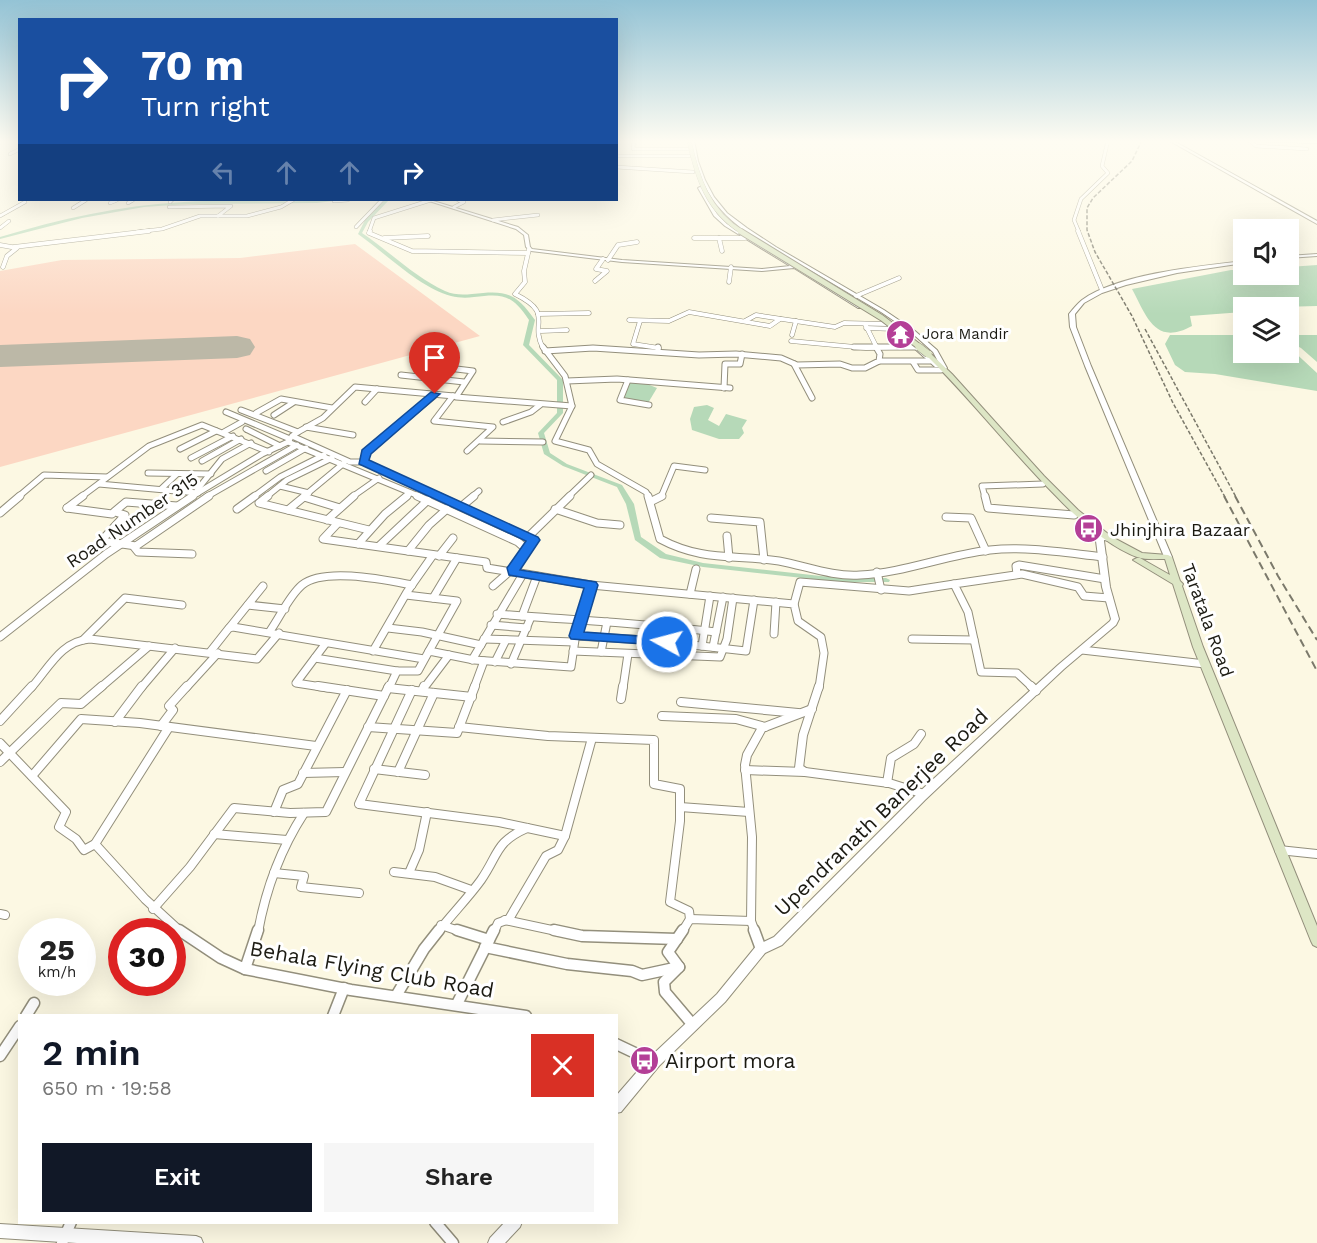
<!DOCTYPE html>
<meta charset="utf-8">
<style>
body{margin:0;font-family:"Work Sans",sans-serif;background:#f6f6f6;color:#222;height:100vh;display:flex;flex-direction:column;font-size:22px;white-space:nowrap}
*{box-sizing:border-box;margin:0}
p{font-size:20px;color:#767676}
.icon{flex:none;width:33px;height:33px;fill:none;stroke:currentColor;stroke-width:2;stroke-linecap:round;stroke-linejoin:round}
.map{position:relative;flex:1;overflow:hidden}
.side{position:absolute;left:18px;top:1014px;width:600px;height:210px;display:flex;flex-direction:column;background:#fff;border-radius:0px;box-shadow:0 6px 24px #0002}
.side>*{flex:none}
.banner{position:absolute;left:18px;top:18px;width:600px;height:183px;border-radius:0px;box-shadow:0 6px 24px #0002;background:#1a4fa0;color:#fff;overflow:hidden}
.fabs{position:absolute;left:1233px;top:219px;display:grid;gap:12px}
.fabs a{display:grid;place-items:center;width:66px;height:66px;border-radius:0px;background:#fff;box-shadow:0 6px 24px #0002;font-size:30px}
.speed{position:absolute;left:18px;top:918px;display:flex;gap:12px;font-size:30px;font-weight:700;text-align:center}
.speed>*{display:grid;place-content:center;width:78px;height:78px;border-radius:50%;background:#fff;box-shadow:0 6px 24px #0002;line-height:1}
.speed small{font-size:15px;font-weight:400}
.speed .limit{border:9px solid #d22;background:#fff;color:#111}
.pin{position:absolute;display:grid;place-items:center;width:51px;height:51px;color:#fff;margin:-62px -26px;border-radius:50% 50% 50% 0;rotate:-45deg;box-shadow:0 0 6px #0007}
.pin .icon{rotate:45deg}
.me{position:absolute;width:66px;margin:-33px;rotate:277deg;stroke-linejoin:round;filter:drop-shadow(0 0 4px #0008)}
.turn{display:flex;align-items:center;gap:21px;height:126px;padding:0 24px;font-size:27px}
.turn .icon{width:78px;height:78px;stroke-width:2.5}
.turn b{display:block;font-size:42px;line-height:51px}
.lanes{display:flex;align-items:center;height:57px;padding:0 24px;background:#0003;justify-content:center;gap:30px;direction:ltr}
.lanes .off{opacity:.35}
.round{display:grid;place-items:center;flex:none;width:63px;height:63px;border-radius:0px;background:#f6f6f6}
.headline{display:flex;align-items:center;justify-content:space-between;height:102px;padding:0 24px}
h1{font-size:36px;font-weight:600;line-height:45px;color:#111827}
.primary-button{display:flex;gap:12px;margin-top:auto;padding:12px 24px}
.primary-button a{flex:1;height:69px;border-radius:0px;background:#111827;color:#fff;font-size:24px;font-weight:600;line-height:69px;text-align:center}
.primary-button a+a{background:#f6f6f6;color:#222}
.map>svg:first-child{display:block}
</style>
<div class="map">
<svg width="1317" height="1243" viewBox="0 0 1317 1243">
<rect width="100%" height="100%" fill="#fcf8e3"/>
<path fill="#fcd7c3" d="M355,244L480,336L0,467V362L234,352L240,343L0,352V271L62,260L240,258Z"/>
<g fill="#b6d9b8">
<path d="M1317,265V306L1244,308L1243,312L1190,316L1192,326C1155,346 1147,317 1132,289L1231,270H1243L1244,274H1288L1289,267Z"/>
<path d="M1170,335H1243L1244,352H1288L1289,347L1317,373V391L1215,374L1185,372L1175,365L1165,344Z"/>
<path d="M1288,335H1317V362L1301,348L1289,342Z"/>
<path d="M628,382L647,384L657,388L648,403L620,398Z"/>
<path d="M707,405L714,408L708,420L719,426L726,414L747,420L742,428L744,433L739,439H719L692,430L690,419L694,407Z"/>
</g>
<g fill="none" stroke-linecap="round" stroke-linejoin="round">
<g fill="#b6d9b8" fill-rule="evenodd">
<path d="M330,200H341L317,203L187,204L144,207L82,218L0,239V237C60,219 121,205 184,202C233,199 281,203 330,200Z"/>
<path d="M385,200H389L368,222L362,233C389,251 416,278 445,291C454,295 463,295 472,294C506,290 515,292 535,320L529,345L563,380V413L544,433L550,453L567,464L622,485L634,504L641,537L666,554L703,563L839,578H886L890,580L889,582H839L703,567L660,558L635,540L626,504L617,487L563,466L544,454L538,433L557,413V380L523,345L529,320C512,295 504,293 474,297C467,298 459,298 451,296C420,288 385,253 358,234L365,220Z"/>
</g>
<path fill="#bcb8a7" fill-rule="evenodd" d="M237,336L250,339L255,347L250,355L237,358L0,367V345Z"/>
<defs>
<g id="minor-far5">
<path d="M634,140L633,149H688"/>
<path d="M1249,140L1256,146L1307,149"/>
<path d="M1261,140L1317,142"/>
<path d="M10,154L20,149"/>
<path d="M616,156H689"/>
<path d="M616,167L693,172"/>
<path d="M334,201L348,200"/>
<path d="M170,202L172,200"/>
<path d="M110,203L117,200"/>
<path d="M128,203L133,200"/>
<path d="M169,207L231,206L218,216"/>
<path d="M454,207L464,202L458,200"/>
<path d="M73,208L86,200"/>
<path d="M0,216L25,202"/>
<path d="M493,220L538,215"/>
<path d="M356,227L382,200"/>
<path d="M0,228L9,221"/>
<path d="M137,232L162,229L200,216H247L281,207L293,200"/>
<path d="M369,232L374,218L431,200"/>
<path d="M1079,232L1074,220L1081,199L1108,173L1102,166L1108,140"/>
</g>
<g id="minor-far4">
<path d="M370,231L369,233L412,251L528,253"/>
<path d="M1078,231L1102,290"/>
<path d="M384,238L428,236"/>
<path d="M694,238H745"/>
<path d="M719,238L722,251"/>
<path d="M0,245L17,248L7,256L3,267"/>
<path d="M14,247L149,231"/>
<path d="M529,249L524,271L525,282L515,294C555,314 529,322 543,348"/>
<path d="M608,260L618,245L637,242"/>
<path d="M595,281L607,271L596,269L603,259"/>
<path d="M729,282L731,267"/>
<path d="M856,296L899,278"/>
<path d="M538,314L589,313"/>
<path d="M629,320L669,321L689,312L770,326L780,319"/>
<path d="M640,321L633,344L659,348"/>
<path d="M745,321L756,315L835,327L844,323L887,324"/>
<path d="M865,324L877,348"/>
<path d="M866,328L894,329"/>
<path d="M541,331L567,330"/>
<path d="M792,335L796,321"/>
<path d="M791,341L866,348L915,347"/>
<path d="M588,348H598"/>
</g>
<g id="minor-far3">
<path d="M543,347L565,376L572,406L555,441L589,450L597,464L646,492L649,497"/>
<path d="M658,347V351"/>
<path d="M854,347H915"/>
<path d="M545,351L593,348L699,355L736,354L781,358L797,365L840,364L852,368H865L879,361L880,354L876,347"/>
<path d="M879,361H930"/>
<path d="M913,362L918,370H941"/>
<path d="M794,364L812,398"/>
<path d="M440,367L473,371L456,397L572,406"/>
<path d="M401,375L464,382"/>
<path d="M628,380L620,400L649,405"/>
<path d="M567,381L617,379L730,388"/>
<path d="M724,388L725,364H740L742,354"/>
<path d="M453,396L434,421L493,427L467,451"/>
<path d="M365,402L377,389"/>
<path d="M241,410L298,432L292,436L350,462H363L441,497"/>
<path d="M226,412L290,439L289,441"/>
<path d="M256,413L281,399L332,408"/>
<path d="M274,415L294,402"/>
<path d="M503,422L531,412L540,405"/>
<path d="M306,427L353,435"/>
<path d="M246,429L280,446"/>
<path d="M224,432L242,422"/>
<path d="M298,432L323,418L355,387L454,396"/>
<path d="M480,441L543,442"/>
<path d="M180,449L216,431"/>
<path d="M191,458L233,436"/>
<path d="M202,461L241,439"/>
<path d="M363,462L366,452L435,395"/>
<path d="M266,471L306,448"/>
<path d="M148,473L211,474"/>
<path d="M99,484L198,493"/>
<path d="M280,486L309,493"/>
<path d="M161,489L177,474"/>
<path d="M197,490L222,459L251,443"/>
<path d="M18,497L44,475L107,477"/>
<path d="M81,497L149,446L202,425L269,452"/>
<path d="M191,497L262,454L288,442L421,497"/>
<path d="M206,497L297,445"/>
<path d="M253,497L280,477L324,455"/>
<path d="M266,497L287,480L332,458"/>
<path d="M303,497L344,463"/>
<path d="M352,497L379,478"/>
<path d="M405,497L410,493"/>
<path d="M472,497L479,491"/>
<path d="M568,497L591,475"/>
<path d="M661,497L674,466L705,470"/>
<path d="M985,497L982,486L1043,484"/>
</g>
<g id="minor-far2">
<path d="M268,496L259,503L369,530"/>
<path d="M417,496L518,542L526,549L514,572L591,585L794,604L798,621L821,637L824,653L819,688"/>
<path d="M438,496L534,541L526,549"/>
<path d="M648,496L660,539C703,562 734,554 779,561C806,566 833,577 860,575C903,573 946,555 990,550C1027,546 1066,553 1103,557"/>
<path d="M985,496L988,508L1074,515"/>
<path d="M304,497L340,508"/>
<path d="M652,501L662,496"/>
<path d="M462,506L474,496"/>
<path d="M67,508L83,496"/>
<path d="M67,508L112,514"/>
<path d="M237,509L255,496"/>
<path d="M555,509L597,523L620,525"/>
<path d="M288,510L305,496"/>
<path d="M114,512L126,502L177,506"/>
<path d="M115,512L125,515L101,541L136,546L209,496"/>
<path d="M0,513L20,496"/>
<path d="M946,517L971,518L986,551"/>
<path d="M711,518L760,522L764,560"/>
<path d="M327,520L354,496"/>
<path d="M338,523L323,539L486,562L487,568L512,572"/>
<path d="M727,536L729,558"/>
<path d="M528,537L570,496"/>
<path d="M358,544L385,514L407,496"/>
<path d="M379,546L428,500"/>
<path d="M134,547L138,552L192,554"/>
<path d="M408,551L429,525L447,509"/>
<path d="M439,556L453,538"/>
<path d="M877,572L881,590"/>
<path d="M1017,574L1016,566L1019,565L1105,579"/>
<path d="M493,586L510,571"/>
<path d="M690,594L696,569"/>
<path d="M406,595L457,601L429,651"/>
<path d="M433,598L457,558"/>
<path d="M794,604L800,582L909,591L954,584"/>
<path d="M248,605L285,609"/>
<path d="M497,614C570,620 643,623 716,632"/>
<path d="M522,616L537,576"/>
<path d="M491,625L527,628"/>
<path d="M230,627L263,586"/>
<path d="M388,628L422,632L481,645"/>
<path d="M270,631C280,617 289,596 302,585C324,567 385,580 412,585"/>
<path d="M774,634L776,602"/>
<path d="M576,636L647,640L746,651L754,600"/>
<path d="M0,637L106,554L193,496"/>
<path d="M484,639L574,642"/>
<path d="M912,639L974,640"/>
<path d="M83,640L125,598L182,605"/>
<path d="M326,643L296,683L328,688"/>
<path d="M702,646L710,596"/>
<path d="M713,647L723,597"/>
<path d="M1082,650L1205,664"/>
<path d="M373,651L407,592L433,555"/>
<path d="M573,651L720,657L727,639L733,598"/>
<path d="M210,652L229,628L233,627L424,659"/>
<path d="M601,652L607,622"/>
<path d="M315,658L397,671"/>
<path d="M472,660L523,574"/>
<path d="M495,662L506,640"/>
<path d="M511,664L531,617"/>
<path d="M31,688C49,668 61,641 90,639L257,659L279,633"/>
<path d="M100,688L149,646"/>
<path d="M141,688L175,648"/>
<path d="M186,688L218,653"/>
<path d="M389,688L397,671H418L429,651L474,660L571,667L576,633L591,585"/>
<path d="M424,688L449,655"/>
<path d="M474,688L484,661"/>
<path d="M623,688L628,654"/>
<path d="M1033,688L1017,673L981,672L968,612L954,584L1022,574L1078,587L1084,596L1109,598"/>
</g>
<g id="minor-far1">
<path d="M318,686L384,696"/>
<path d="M819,686L803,735L799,768L805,772L889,783L924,794"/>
<path d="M1031,686L1036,691"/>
<path d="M388,688L472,697"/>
<path d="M412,690L359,804L499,822L565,836"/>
<path d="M422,691L424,686"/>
<path d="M621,699L623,686"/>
<path d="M681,702L798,713"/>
<path d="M662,716L736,719L765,727"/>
<path d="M0,721L32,686"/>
<path d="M115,722L142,686"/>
<path d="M161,726L173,710L169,706L187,686"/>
<path d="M368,727L457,733L475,686"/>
<path d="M459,727L548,736L654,740V784L680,789V821L670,902L689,911L690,919"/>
<path d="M0,743L66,812L59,827L76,839L84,850L95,844L145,899L181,932"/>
<path d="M0,762L61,703L81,704L102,686"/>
<path d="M374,769L425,775"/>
<path d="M745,770L805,772"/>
<path d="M398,772L434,693"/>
<path d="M303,773L345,772"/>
<path d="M32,776L81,719L140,723L316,746"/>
<path d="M887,783L891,758L914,744L921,734"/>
<path d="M680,807L749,812"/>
<path d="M274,812L283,790L298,784L347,690"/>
<path d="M214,834L287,840"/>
<path d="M95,844L169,727"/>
<path d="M1279,850L1317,854"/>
<path d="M394,872L435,877L471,890"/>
<path d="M274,873L304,876L301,887L359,893"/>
<path d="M409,873L419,850L427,812"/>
<path d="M153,909L190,867L234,808L290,813L326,812L389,686"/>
<path d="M0,914L5,915"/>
<path d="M505,920L561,932"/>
<path d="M441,925L462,932"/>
<path d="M258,932C266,888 280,850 304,813"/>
<path d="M438,932C452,914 468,898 481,880C499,854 495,842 527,828"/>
<path d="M494,932L498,923L509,919L546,856L558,850L565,836L592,738"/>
<path d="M682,932L690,919L751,921"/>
<path d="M755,932L751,921L752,837L745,765L747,755L762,728L812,709"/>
</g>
<g id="minor">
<path d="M179,930L221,958L245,969L351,990L526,1016"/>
<path d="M457,930L489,940"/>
<path d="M554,930L582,936L677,939"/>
<path d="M683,930L668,952L679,967L664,982L665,992L693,1025"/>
<path d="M754,930L761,949"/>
<path d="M485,947L567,964L632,971L642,975L679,967"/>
<path d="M245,969L258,930"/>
<path d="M396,996L424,949L439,930"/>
<path d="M457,1004L494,930"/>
<path d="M26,1016L34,1003"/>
<path d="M333,1016L344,988"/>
<path d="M616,1044L654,1062"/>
<path d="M0,1056L20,1026"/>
<path d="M435,1222L453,1243"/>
<path d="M62,1243L71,1222"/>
</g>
<g id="tertiary">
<path d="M690,140H694L698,161L705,180L714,197L727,213L747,228L776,247L884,310L915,331L937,350L947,368L946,369H942L933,352L912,333L881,312L805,267L799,268L862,306V308H858L794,268L762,271L622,262L531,251L526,247L524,235L516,229L426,200H430L518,227L528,235L530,247L532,249L622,260L762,269L790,266L725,226L714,216L698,188L700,187L702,188L717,214L727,224L795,265H801C741,230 704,214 690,140Z"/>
<path d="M1168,140H1172L1317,221V224Z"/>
<path d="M1317,254V256L1288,258V256Z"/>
<path d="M1244,261V263L1177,273L1126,285L1102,293L1084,303L1075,314L1076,327L1091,366L1172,557L1168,559H1165L1085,366L1070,327L1069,314C1073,309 1077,304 1082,300C1118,274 1199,266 1244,261Z"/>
<path d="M915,347H919L939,365V367H935L915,349Z"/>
<path d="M1098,535L1110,537L1114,539L1110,541L1104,540V541L1110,587L1119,619L1116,625L1064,669L925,800L782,945L765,953L725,1002L659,1066L621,1112L616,1113V1096L649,1058L717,994L757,945L774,937L917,794L1058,665L1110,621L1111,619L1102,587L1096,541Z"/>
<path d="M505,1222H522L520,1227L505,1243H488L490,1238Z"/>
<path d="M0,1224L196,1236L201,1238L203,1243H77L0,1238Z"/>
</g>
<path id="secondary" d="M926,353H930L952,374L1044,476L1078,510L1112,537L1142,553L1168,555L1172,557L1180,581L1183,584L1182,586L1203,647L1317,926V947L1313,945L1311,941L1193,647L1173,584L1133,560L1137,558H1140L1170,575L1165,559C1156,559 1145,560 1137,557C1108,546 1078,519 1057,497C1011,451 972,400 926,355Z"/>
</defs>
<use href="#minor-far5" stroke="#938f7c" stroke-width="4"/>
<use href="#minor-far4" stroke="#938f7c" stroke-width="5"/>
<use href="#minor-far3" stroke="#938f7c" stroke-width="7"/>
<use href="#minor-far2" stroke="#938f7c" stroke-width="9"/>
<use href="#minor-far1" stroke="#938f7c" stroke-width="10"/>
<use href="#minor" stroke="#938f7c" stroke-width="13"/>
<use href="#tertiary" stroke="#938f7c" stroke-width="2"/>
<use href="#secondary" stroke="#938f7c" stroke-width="2"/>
<use href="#minor-far5" stroke="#fff" stroke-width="3"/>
<use href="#minor-far4" stroke="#fff" stroke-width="4"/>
<use href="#minor-far3" stroke="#fff" stroke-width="5"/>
<use href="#minor-far2" stroke="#fff" stroke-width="7"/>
<use href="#minor-far1" stroke="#fff" stroke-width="8"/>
<use href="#minor" stroke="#fff" stroke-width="10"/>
<use href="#tertiary" fill="#fff" fill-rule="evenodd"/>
<use href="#secondary" fill="#dde6c5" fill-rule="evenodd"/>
<g stroke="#7b796b" stroke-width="1.5" stroke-dasharray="4 2" stroke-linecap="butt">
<path d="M1142,140L1132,161L1093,198L1087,208V230L1095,252L1132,316L1173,403L1225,497"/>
<path d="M1145,329L1236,497"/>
</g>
<g stroke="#7b796b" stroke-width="2" stroke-dasharray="8 4.5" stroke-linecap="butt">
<path d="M1224,496L1317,671"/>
<path d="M1235,496L1278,576L1317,640"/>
</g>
<defs>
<path id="secondary-bridge-far2" d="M689,140C697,178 708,211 742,232"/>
<path id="secondary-bridge-far1" d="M740,231L882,318L921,348"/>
<path id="secondary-bridge" d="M919,347L928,354"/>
</defs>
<use href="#secondary-bridge-far2" stroke="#938f7c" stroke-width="4.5" stroke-linecap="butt"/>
<use href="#secondary-bridge-far1" stroke="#938f7c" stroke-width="7" stroke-linecap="butt"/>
<use href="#secondary-bridge" stroke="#938f7c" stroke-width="8" stroke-linecap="butt"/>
<use href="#secondary-bridge-far2" stroke="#dde6c5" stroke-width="4"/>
<use href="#secondary-bridge-far1" stroke="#dde6c5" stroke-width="5"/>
<use href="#secondary-bridge" stroke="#dde6c5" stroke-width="7"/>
</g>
<linearGradient id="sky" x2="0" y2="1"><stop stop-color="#94c3d5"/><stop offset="0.45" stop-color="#fefcf2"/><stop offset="1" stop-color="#fefcf2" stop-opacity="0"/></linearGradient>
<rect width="1317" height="314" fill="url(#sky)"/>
<path fill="#1a73e8" stroke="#114b97" stroke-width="1.5" d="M431,392L440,394L371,454L369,460L538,537L540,540L520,570L596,582L598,585L584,632L667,638L672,639V646L571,639L569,636L584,588L509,575L507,568L526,541L359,464L362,450Z"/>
<defs>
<symbol id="temple-disc" viewBox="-11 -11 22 22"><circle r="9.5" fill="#b43f97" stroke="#fff"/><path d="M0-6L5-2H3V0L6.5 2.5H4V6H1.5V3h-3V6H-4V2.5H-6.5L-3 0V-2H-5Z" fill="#fff"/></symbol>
<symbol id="bus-disc" viewBox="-11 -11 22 22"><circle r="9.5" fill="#b43f97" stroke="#fff"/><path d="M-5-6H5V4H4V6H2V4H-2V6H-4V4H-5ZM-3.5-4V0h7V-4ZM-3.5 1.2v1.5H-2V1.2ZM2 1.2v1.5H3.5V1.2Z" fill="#fff"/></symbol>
</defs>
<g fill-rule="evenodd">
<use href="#temple-disc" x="884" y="318" width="33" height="33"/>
<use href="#bus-disc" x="1072" y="512" width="33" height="33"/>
<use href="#bus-disc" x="628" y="1044" width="33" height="33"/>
</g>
<g text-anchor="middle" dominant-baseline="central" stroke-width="6" stroke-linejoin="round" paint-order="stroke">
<g font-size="15" fill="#1b1a12" stroke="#fff" text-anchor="start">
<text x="922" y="334">Jora Mandir</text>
</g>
<g font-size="18" fill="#1b1a12" stroke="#fff">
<text transform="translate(132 520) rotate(-34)">Road Number 315</text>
<text transform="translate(1208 620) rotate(70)">Taratala Road</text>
</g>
<g font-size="18" fill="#1b1a12" stroke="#fff" text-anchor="start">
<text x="1110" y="529">Jhinjhira Bazaar</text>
</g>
<g font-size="21" fill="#1b1a12" stroke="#fff">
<text transform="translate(881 812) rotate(-44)">Upendranath Banerjee Road</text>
<text transform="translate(372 969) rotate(10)">Behala Flying Club Road</text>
</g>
<g font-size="21" fill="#1b1a12" stroke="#fff" text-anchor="start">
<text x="665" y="1060">Airport mora</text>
</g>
</g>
</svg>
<div class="fabs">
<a><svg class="icon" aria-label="sound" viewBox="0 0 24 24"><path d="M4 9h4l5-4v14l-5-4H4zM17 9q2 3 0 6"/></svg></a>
<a><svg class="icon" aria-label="layers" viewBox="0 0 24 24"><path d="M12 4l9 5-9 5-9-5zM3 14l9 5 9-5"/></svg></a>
</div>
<div class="speed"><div>25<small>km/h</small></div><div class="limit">30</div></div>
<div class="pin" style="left:435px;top:394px;background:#d93025"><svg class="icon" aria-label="arrive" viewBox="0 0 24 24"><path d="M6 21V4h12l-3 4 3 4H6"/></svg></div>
<svg class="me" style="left:667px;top:642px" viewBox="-20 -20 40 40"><circle r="17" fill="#1a73e8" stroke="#fff" stroke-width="3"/><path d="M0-11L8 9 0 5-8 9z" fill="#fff"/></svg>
<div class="banner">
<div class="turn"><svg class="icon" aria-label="right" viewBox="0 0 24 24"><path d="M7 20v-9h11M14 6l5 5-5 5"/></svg><div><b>70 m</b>Turn right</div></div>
<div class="lanes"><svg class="icon off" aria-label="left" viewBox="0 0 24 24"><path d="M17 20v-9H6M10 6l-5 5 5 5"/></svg><svg class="icon off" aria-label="ahead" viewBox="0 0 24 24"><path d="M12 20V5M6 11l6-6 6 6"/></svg><svg class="icon off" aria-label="ahead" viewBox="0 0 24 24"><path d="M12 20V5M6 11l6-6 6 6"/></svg><svg class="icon" aria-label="right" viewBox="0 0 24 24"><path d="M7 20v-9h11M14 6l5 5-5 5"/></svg></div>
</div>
<section class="side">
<div class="headline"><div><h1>2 min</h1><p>650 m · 19:58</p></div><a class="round" style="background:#d93025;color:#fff"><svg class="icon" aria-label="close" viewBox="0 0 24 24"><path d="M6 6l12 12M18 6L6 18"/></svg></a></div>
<div class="primary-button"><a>Exit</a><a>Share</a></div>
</section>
</div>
